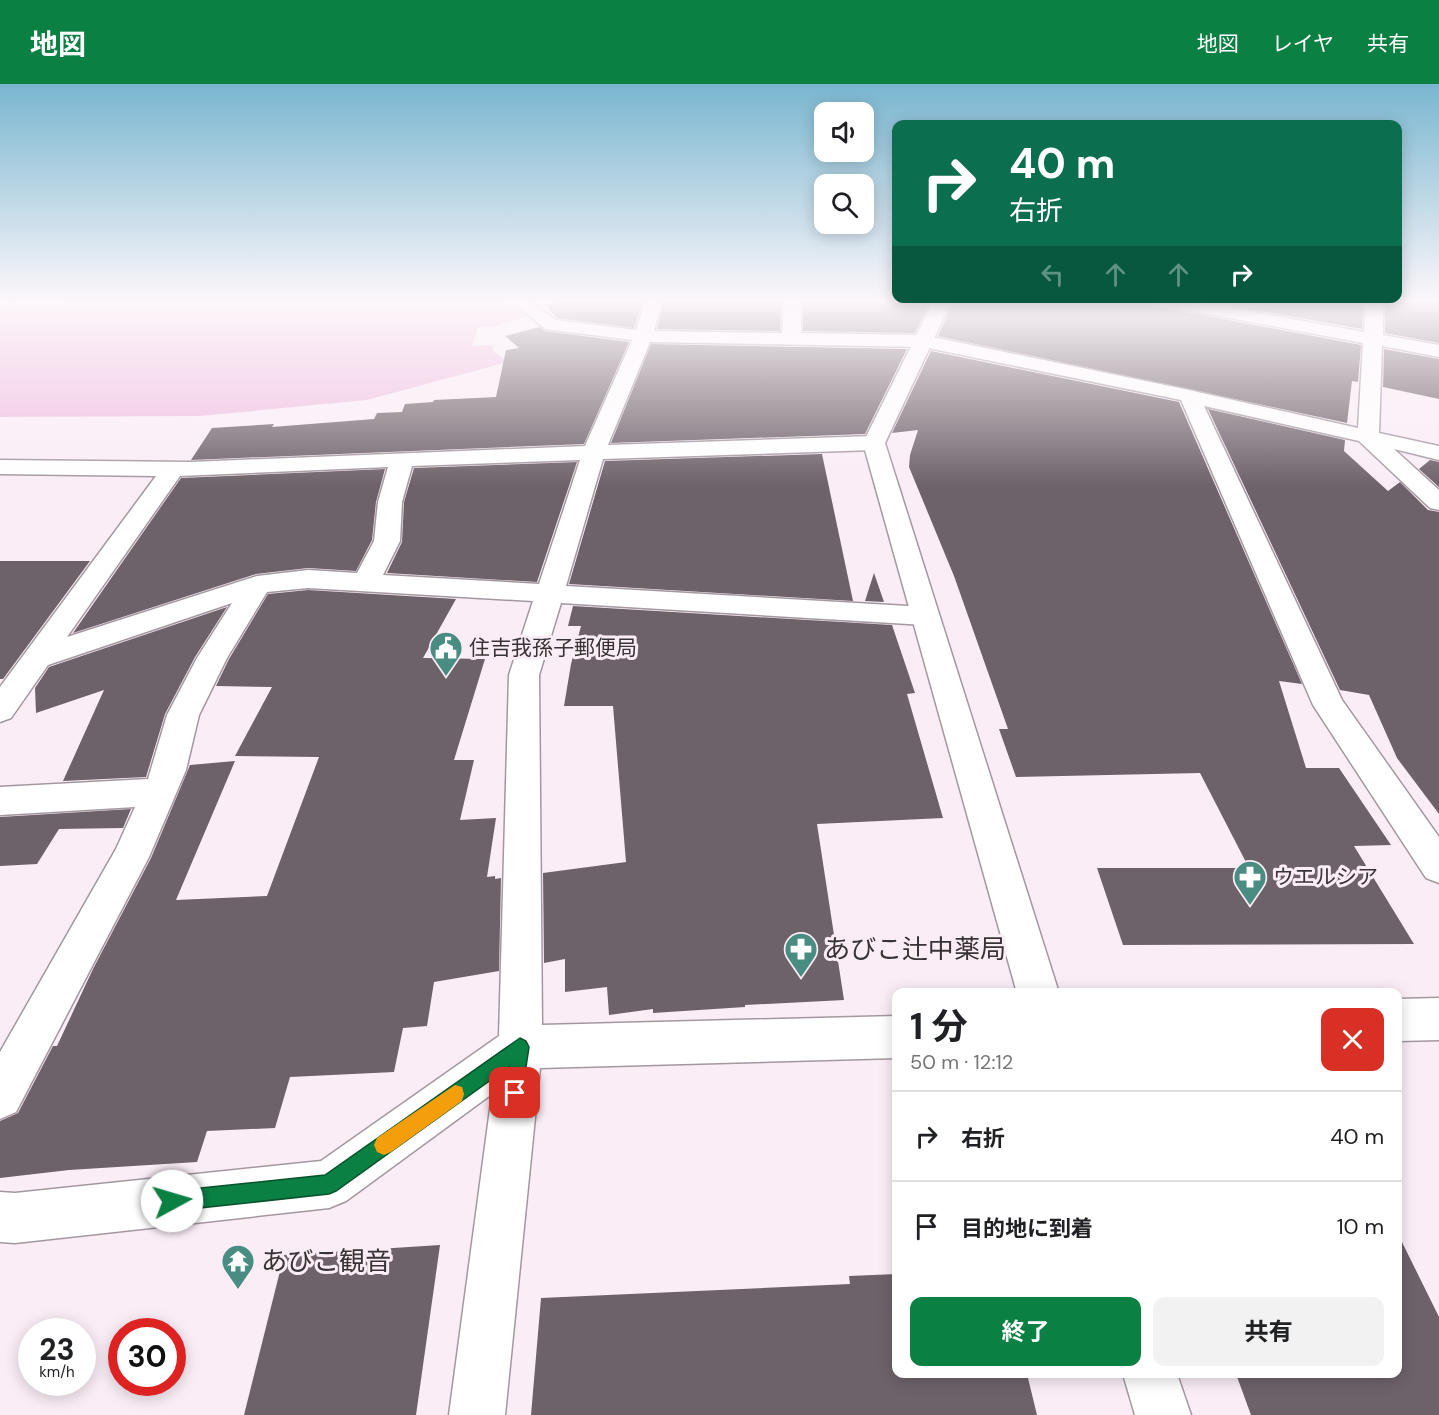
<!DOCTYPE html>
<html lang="ja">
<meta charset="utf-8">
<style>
body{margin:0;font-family:"DM Sans","Noto Sans JP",sans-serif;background:#f2f2f2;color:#202124;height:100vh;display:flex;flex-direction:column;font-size:22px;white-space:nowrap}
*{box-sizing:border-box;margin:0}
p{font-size:20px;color:#757577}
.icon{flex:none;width:33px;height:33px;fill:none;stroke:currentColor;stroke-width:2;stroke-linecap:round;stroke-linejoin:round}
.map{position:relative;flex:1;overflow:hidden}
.details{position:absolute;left:892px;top:904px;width:510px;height:390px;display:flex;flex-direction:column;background:#fff;border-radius:12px;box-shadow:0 3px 15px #0003}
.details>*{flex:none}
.banner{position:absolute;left:892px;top:36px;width:510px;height:183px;border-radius:12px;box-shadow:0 3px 15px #0003;background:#0b6e4f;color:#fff;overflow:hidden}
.tools{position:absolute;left:814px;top:18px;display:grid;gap:12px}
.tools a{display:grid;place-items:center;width:60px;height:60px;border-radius:12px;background:#fff;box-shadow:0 3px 15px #0003;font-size:30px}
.speed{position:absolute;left:18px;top:1234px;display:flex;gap:12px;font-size:30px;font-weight:700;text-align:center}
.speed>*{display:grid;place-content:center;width:78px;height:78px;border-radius:50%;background:#fff;box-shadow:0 3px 15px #0003;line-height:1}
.speed small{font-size:15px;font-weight:400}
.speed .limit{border:9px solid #d22;background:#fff;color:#111}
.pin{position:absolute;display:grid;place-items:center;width:51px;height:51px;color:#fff;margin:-26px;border-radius:12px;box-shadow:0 3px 9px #0006}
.me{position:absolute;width:66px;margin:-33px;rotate:84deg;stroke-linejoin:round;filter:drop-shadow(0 0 4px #0008)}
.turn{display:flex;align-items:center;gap:21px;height:126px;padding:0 18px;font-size:27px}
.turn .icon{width:78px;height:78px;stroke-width:2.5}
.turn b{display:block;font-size:42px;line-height:51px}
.lanes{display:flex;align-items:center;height:57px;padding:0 18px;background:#0003;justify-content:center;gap:30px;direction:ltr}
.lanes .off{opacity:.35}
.round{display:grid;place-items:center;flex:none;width:63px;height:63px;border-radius:12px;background:#f2f2f2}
.headline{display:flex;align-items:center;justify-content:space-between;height:102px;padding:0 18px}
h1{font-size:36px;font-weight:700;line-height:45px}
.action{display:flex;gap:12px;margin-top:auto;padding:12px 18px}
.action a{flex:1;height:69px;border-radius:12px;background:#0b8043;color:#fff;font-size:24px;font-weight:700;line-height:69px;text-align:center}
.action a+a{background:#f2f2f2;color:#202124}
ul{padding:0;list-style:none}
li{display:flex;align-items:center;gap:18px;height:90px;padding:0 18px;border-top:2px solid #e0e0e0}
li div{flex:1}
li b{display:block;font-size:22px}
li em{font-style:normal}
header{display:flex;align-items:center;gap:36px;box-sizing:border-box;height:84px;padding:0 30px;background:#0b8043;color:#fff}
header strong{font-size:28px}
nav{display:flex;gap:33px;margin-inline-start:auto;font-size:21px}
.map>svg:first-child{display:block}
</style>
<header>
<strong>地図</strong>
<nav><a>地図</a><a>レイヤ</a><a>共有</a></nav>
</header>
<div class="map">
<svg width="1439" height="1331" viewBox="0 0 1439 1331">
<rect width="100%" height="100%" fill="#faedf6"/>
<path fill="#eebddf" d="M162,216H504L513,218L528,232L496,242L478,243L472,262L492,261L494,268L508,278L367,316L200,332L0,333V224L14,220Z"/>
<g fill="#6e626a">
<path d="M580,216H644L634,244L557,234L545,221Z"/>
<path d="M664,216H782L780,247L657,245Z"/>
<path d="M803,216H932L915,249L803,247Z"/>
<path d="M954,216H1149L1154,222L1361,261L1358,298L1352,297L1347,339L938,252Z"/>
<path d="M1198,216H1364L1362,245Z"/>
<path d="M1385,216H1439V259L1385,249Z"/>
<path d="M540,243L545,247L629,258L584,360L191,376L212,344L274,340L272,343L374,335L377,329L402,328L405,320L433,318L434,316L496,313L506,266L519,264L505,252Z"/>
<path d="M651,260L907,265L865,350L611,359Z"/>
<path d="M1384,265L1439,275V315L1383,303Z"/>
<path d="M931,267L1179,318L1302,600L1279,597L1306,684H1339L1391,761L1354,762L1414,860L1123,861L1097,784H1249L1200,689L1016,693L999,645H1008L954,492L909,383L910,371L918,346L892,349Z"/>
<path d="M1208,325L1345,356L1344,367L1388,407L1400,398L1428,426L1439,428V730L1397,674L1369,611L1340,606Z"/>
<path d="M822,370L853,517L569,500L605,377Z"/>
<path d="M1430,376L1439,378V403L1419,385Z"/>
<path d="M577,378L537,498L387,489L402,458L404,418L414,384Z"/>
<path d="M385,385L376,418L372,456L356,487L308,484L256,490L73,549L181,394Z"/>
<path d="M0,477H90L3,595H0Z"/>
<path d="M874,489L884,518L865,517Z"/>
<path d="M308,506L456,515L423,574L485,575L454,676H474L460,736L496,734L487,793L495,792V795L501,794L499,887L434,898L427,942L403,944L394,988L290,993L275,1044L207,1047L197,1078L69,1086L0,1094V1037L18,1029L53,962H57L93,885L151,774L190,681L235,677L176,816L267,812L319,673L235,672L272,603L216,602L229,575L268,510Z"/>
<path d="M573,522L892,541L915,609L907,610L943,734L817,740L844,916L745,921V923L653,929V925L609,931L607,903L565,908V875L544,879L543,789L626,778L613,622H564L571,580L581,542H568Z"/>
<path d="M227,523L195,573L165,630L146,693L63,697L104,606L36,629L35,604L49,583Z"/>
<path d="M131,725L123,744L59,745L37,780L0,782V733Z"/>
<path d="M1398,1150L1439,1233V1331H1251L1236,1290H1398Z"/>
<path d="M440,1161L416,1331H244L284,1171Z"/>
<path d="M897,1190V1290H1027L1037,1331H531L541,1214L850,1200L849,1192Z"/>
</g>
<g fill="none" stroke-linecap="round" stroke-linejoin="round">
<defs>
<g id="street">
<path d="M0,216H15L12,220L0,221Z"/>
<path d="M511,216H529L556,236L636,246L646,216H662L654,247L782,249L784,216H801V249L923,251L1189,306L1358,344L1363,259L1160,221L1154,220L1151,216H1187L1364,248L1366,216H1383V251L1439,261V273L1382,262L1379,349L1439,362V376L1394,365L1439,406V426L1430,424L1359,357L1204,322L1342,616L1439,753V799L1426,794L1313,621L1181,316L923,263L650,258L608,361L874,352L882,354L885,359L882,364L874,366L603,375L566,502L925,523L935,525L939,532L935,539L925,541L561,519L539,591L542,941L897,932V974L540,984L505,1331H449L492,1010L346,1117L329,1124L15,1159L0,1158V1108L15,1109L321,1077L499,952L509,591L533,517L308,504L267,508L227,574L199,631L186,686L149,773L16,1028L0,1035V968L116,765L135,723L0,731V703L148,695L167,631L197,574L232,519L48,581L11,634L0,638V603L156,392L0,390V376L191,378L585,362L632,256L545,245ZM580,376L539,500L383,491L400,457L402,418L412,382ZM388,383L378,418L374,457L357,489L308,486L257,492L67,553L180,392Z"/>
<path d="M1439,914V956L1398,957V915Z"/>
</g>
<g id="secondary">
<path d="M934,216H952L885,359L1059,909H1017L863,359Z"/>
<path d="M1123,1290H1177L1191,1331H1135Z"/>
</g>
</defs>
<use href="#street" stroke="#a498a0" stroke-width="3"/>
<use href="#secondary" stroke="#a498a0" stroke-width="3"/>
<use href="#street" fill="#fff" fill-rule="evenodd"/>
<use href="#secondary" fill="#fff" fill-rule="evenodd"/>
</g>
<linearGradient id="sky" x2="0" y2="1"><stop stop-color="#79b6d0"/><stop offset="0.54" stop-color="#fdf7fb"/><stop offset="1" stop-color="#fdf7fb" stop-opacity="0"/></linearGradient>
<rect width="1439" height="402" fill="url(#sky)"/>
<path fill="#0b8043" stroke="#07532c" stroke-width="1.5" d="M520,954L526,957L529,963L521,1016L515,1019L508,1016L505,1009L509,983L336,1107L329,1110L172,1127L165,1124L162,1117L165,1110L172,1107L325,1091Z"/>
<path fill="#f59e0b" d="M455,1001L462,1003L464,1010L462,1017L391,1068L384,1071L377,1068L374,1061L377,1054Z"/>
<defs>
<symbol id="civic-pin" viewBox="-11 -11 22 30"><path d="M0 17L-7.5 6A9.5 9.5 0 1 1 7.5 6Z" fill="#488c82" stroke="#faedf6"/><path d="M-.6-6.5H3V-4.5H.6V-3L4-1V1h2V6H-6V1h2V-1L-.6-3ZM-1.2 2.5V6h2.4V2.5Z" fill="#fff"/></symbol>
<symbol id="pharmacy-pin" viewBox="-11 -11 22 30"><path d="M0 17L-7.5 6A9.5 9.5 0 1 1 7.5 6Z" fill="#488c82" stroke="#faedf6"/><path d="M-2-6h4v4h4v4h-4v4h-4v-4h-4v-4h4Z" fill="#fff"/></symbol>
<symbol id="temple-pin" viewBox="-11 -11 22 30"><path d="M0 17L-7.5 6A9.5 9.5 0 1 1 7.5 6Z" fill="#488c82" stroke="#faedf6"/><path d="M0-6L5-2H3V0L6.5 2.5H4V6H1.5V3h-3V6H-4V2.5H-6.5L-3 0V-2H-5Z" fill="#fff"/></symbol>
</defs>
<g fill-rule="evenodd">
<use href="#civic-pin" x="427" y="545" width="38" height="52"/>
<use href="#pharmacy-pin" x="1231" y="774" width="38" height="52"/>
<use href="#pharmacy-pin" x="782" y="846" width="38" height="52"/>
<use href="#temple-pin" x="219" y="1158" width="38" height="52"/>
</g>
<g text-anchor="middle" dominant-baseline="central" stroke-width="6" stroke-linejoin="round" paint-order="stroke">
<g font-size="21" fill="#383336" stroke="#faedf6" text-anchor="start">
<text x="469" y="564">住吉我孫子郵便局</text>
<text x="1273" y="793">ウエルシア</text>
</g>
<g font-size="26" fill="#383336" stroke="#faedf6" text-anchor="start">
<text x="824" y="865">あびこ辻中薬局</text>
<text x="261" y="1177">あびこ観音</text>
</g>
</g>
</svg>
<div class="tools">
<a><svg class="icon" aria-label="sound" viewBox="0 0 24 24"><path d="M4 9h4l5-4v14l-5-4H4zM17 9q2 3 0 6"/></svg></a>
<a><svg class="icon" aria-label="search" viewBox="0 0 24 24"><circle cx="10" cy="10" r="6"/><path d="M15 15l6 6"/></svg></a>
</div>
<div class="speed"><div>23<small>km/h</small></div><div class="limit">30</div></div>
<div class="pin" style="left:515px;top:1009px;background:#d93025"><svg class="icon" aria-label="arrive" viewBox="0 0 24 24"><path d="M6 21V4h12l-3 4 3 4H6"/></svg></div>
<svg class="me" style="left:172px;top:1117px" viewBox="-20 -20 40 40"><circle r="19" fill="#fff"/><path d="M0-13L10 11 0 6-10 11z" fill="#0b8043"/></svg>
<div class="banner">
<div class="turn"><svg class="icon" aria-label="right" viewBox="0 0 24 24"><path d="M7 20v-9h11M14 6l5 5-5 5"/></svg><div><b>40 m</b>右折</div></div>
<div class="lanes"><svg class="icon off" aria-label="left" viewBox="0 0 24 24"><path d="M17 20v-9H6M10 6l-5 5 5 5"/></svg><svg class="icon off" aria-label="ahead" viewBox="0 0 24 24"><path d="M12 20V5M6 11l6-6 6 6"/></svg><svg class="icon off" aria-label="ahead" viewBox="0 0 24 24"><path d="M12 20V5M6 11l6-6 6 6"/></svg><svg class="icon" aria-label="right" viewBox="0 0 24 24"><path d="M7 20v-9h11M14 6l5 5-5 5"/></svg></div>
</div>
<section class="details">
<div class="headline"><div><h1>1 分</h1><p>50 m · 12:12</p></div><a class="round" style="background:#d93025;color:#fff"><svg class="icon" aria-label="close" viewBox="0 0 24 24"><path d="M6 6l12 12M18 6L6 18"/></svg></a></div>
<ul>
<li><svg class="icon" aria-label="right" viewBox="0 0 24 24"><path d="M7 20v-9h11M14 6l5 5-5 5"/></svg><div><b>右折</b></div><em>40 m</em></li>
<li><svg class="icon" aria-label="arrive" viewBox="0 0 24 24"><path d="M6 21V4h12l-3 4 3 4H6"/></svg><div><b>目的地に到着</b></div><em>10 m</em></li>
</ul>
<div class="action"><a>終了</a><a>共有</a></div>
</section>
</div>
